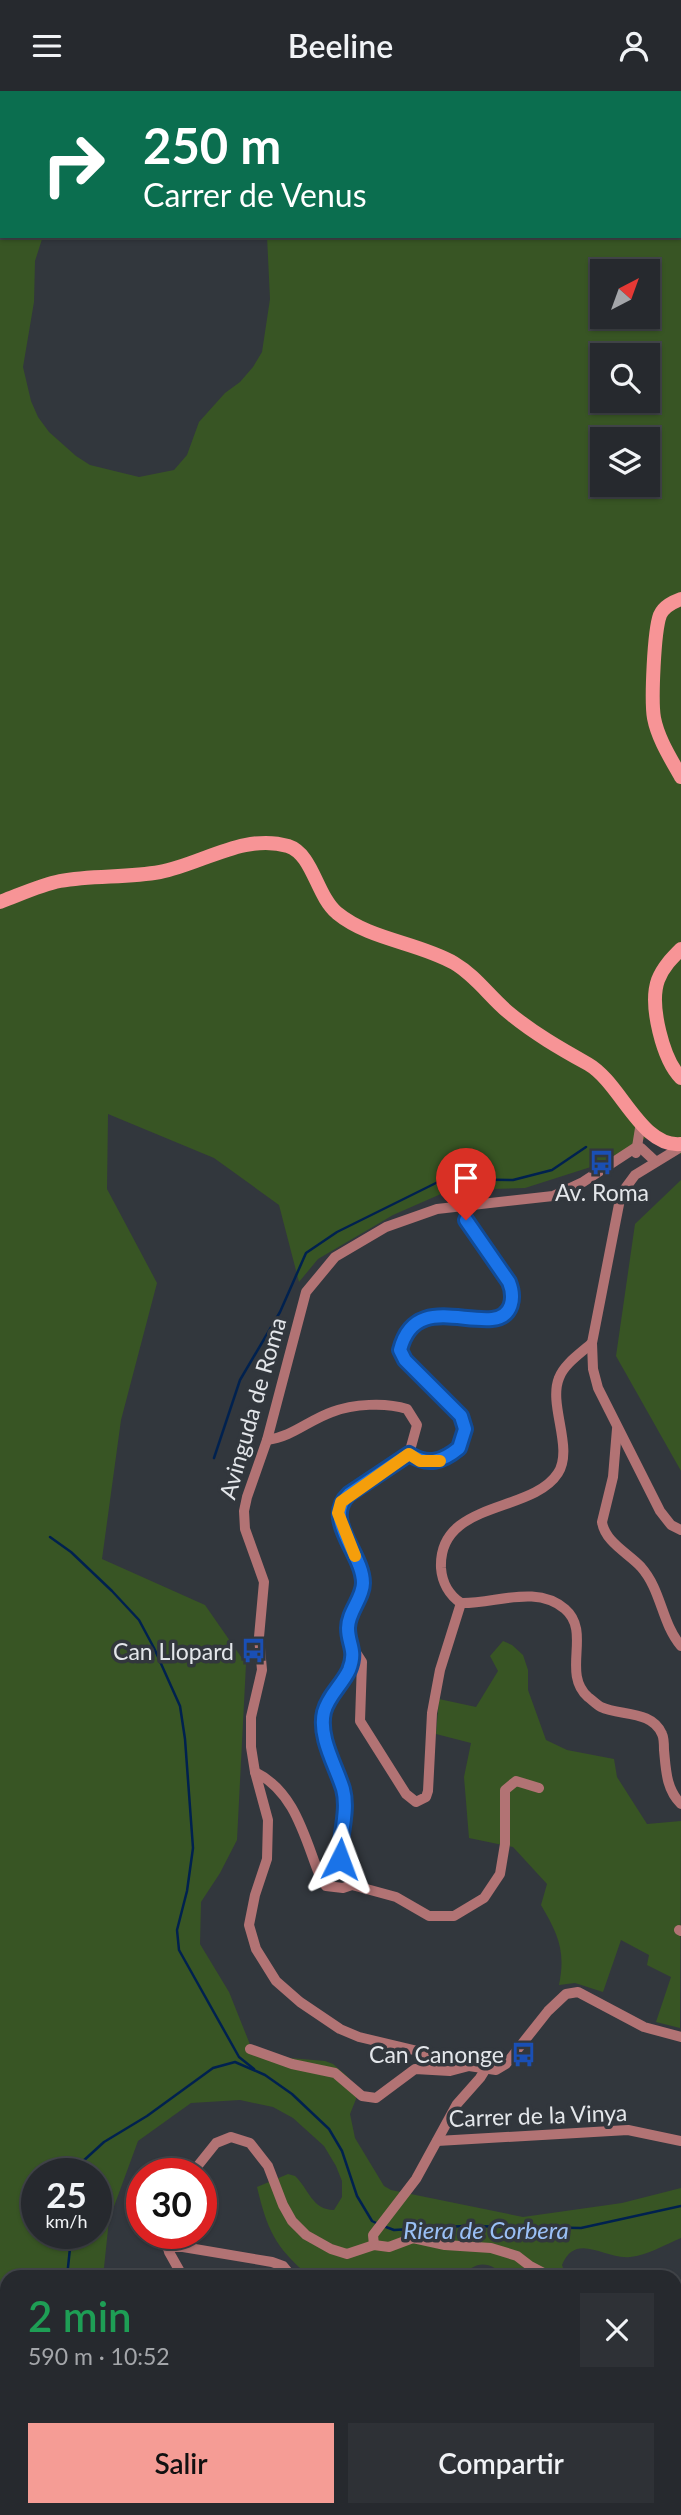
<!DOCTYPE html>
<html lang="es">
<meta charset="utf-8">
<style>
body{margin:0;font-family:Lato,sans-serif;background:#2e3136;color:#f1f3f6;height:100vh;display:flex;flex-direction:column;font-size:26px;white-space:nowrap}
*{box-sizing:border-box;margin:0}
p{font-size:23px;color:#a4a6aa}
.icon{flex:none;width:38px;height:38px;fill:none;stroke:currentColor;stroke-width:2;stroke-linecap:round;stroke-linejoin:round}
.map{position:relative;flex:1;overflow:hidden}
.drawer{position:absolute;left:0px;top:2179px;width:682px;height:247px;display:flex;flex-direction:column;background:#26292e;border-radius:21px 21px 0 0;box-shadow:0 2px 5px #0004,0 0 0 2px #42454a}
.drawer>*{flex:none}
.guide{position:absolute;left:0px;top:0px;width:682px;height:147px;box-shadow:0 2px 5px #0004,0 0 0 2px #42454a;background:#0b6e4f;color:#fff;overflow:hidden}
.needle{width:46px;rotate:41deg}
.buttons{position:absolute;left:590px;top:168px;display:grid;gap:14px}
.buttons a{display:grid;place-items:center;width:70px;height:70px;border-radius:0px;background:#26292e;box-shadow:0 2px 5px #0004,0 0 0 2px #42454a;font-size:35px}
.speed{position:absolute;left:21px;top:2067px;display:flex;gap:14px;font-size:35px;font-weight:700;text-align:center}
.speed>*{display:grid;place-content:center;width:91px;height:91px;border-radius:50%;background:#26292e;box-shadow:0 2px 5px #0004,0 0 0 2px #42454a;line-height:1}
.speed small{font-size:18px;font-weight:400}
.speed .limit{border:10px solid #d22;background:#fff;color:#111}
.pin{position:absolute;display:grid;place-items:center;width:60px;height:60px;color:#fff;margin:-72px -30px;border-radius:50% 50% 50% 0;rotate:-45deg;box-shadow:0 0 7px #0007}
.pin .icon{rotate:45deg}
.me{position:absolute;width:77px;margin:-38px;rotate:3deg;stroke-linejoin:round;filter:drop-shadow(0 0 5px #0008)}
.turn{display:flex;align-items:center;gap:24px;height:147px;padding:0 28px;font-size:32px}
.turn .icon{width:91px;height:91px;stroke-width:2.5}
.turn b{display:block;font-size:49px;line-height:60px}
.round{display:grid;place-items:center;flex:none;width:74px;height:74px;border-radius:0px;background:#2e3136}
.summary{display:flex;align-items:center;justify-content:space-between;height:119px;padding:0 28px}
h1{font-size:42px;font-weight:600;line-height:52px;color:#1e9e55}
.button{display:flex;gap:14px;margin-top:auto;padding:14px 28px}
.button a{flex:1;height:80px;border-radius:0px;background:#f59c95;color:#111;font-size:28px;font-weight:600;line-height:80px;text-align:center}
.button a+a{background:#2e3136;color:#f1f3f6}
header{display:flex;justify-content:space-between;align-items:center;height:91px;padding:0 28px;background:#26292e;font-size:32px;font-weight:600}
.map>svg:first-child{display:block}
</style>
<header><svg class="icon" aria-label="menu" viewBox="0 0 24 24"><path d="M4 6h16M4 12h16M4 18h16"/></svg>Beeline<svg class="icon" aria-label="person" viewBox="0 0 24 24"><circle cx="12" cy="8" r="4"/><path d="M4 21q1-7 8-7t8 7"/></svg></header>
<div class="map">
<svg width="681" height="2424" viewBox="0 0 681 2424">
<rect width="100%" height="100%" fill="#32373d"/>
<g fill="#385524" fill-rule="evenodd">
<path d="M0,0H52L2,2V145H43L35,170L34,211L23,276L31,310L38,326L49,341L76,365L90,374L139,386L174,379L187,364L199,331L225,302L240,291L253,276L262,261L270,208L267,145H681V2L135,0H681V1064L669,1046L657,1041L597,1074L525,1097L450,1099L393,1124L318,1168L299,1191L279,1114L214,1067L108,1023L107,1098L157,1192L121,1329L102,1468L205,1514L246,1573L237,1749L220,1782L201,1811L200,1853L229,1901L251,1956L290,1967L325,1970L333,1973L347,1985L352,1991L356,2000V2008L350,2023L355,2047L384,2095L391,2099L523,2126L622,2112L681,2097V2147C664,2154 648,2164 630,2166C605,2169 576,2140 562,2174L566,2186H505C492,2171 475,2168 463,2186H312L308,2184C275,2156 267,2138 257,2096L288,2083L295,2085C309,2098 312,2119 334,2119L342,2106V2090L336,2075L324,2055L293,2027L273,2016L240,2009L191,2012L138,2050L109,2129L103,2186H7V2418H274L283,2424H0ZM602,180H648V226H602ZM602,264H648V310H602ZM602,348H648V394H602ZM37,2082H96V2142H37Z"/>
<path d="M681,1089V1380L616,1265L635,1133Z"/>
<path d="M503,1550L512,1554L523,1564L528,1579V1599L546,1649L567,1659L614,1668L617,1686L647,1733L681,1730L680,1937L656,1931L671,1886L647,1874L649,1864L621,1849L603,1901L575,1892L559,1894C566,1860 558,1843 541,1814L547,1793L513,1756L469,1747L464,1686L471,1652L436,1643L439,1608L476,1616L498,1580L490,1565Z"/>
<path d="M676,2298L681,2300V2424H353L363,2418H676Z"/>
</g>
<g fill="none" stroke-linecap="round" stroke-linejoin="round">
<g stroke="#00214f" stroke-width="2.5">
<path d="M0,115V118"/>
<path d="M214,1367L240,1289L280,1221L306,1162L337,1141L444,1088L513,1089L552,1079L586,1056"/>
<path d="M50,1446L71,1461L112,1500L139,1529L154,1557L180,1615L185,1648L193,1757L187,1800L177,1839L179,1859L239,1966L254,1978"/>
<path d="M70,2082L104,2051L147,2025L213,1977L235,1971L265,1984L292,2003L329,2038L342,2060L357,2105L372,2130L376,2132"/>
<path d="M386,2136L394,2139L464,2135L581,2137L681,2115"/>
<path d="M67,2186L70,2157L67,2142"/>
<path d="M0,2230L7,2227"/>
</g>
<g stroke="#b27374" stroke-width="10">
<path d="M681,1056L635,1084L621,1103L592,1252L593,1278L598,1297L660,1420L671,1434L681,1439"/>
<path d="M636,1062L641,1031"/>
<path d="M655,1070L641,1057H635L583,1091L553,1105L437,1118L386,1136L335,1166L306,1201L267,1349L247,1406L244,1420L245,1438L264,1491L259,1546L262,1579L251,1626V1656L255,1681L268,1729L267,1768L255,1804L249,1834L256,1858L276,1890L300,1911L340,1938L359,1946L422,1961L469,1975L496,1979L506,1973L548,1920L566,1903L578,1901L644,1936L681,1946"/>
<path d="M617,1338L613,1386L602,1431C605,1451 628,1462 641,1476C662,1500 661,1531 681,1555"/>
<path d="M267,1349C292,1346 309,1329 332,1321C353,1313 385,1311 407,1318L417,1334L409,1363"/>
<path d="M461,1512C495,1513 536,1493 565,1518C592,1541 561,1582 588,1606C592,1609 597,1614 601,1616C620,1625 652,1619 662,1643C664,1647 664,1655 664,1659C666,1679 666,1698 681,1713"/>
<path d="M353,1557L362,1571L360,1630L406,1703L416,1711L426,1706L428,1700L432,1622L440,1579L461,1512C449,1504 442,1491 441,1477C438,1409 532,1423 558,1382C574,1357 548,1314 559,1287C564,1273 581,1262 592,1252"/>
<path d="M255,1681C296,1701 305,1749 321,1788L326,1795L343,1797L352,1794L396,1806L429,1825H454L484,1807L500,1783L505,1753V1699L516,1690L539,1697"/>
<path d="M352,1794L340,1768L344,1702L328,1656L323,1623L332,1605L349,1577L353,1557L348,1538L352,1521L363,1496L358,1472L338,1422L341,1411L349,1403L409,1363C428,1375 442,1371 459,1358L465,1338L461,1325L405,1269L400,1259C413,1208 458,1232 492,1228C513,1226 515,1206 509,1191L466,1129L462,1115"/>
<path d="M679,1839L681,1840"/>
<path d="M250,1958L292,1973L335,1982L362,2005L376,2007L415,1978L450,1980L469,1975"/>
<path d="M437,2050L628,2039L681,2050"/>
<path d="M192,2082L216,2052L231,2046L250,2052L268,2075L283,2114L292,2130L306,2144L331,2158L347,2163L374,2154L389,2156L413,2147L445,2154L491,2157L517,2165L530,2175L551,2186"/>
<path d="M164,2142L169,2161L183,2186"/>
<path d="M374,2154L373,2144L416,2088L457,2013L480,1987L485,1979"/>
<path d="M167,2156H183L272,2171L283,2175L292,2186"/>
<path d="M676,2201L681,2202"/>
<path d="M676,2285L681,2288"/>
</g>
<g stroke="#f79496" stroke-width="14">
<path d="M681,508C673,511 664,515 660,524C654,540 651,610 654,627C658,648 671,668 681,686"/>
<path d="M0,811C19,804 40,794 60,790C93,784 127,787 160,781C202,773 244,742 288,755C313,763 316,804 337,822C370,849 417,851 454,872C476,885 489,905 508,921C533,942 561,958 588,973C621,992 641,1057 681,1053"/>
<path d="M681,858C672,867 663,876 658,889C649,914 663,969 681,987"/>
</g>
</g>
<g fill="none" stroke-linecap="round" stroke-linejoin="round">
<defs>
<path id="route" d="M340,1768C339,1746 349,1720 343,1698C336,1675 318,1646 324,1621C328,1605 342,1594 349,1579C357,1559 348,1554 348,1537C348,1521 363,1507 363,1492C363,1462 322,1429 349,1403L409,1363C428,1375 442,1371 459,1357L465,1338L461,1325L405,1269L400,1259C413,1208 458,1231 492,1228C513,1226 515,1206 509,1191L466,1129"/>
</defs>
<use href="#route" stroke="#114b97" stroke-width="18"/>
<use href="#route" stroke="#1a73e8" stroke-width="12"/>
<path stroke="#f59e0b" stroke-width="12" d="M355,1465L338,1422L341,1411L409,1363L420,1370H440"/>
</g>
<defs>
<symbol id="bus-bare" viewBox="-9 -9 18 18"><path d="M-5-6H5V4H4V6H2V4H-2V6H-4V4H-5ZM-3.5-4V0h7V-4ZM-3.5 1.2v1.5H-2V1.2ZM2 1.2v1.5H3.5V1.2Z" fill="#1a4fb4" stroke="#32373d" stroke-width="2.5" paint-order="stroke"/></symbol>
</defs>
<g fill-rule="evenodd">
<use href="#bus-bare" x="584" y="1054" width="35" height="35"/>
<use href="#bus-bare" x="236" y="1542" width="35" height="35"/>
<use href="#bus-bare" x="506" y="1946" width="35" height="35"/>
</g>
<g text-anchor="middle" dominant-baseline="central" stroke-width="7" stroke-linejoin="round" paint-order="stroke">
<g font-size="23" fill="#e3e6ea" stroke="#32373d" text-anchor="end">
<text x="602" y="1101" text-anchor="middle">Av. Roma</text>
<text x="234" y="1560">Can Llopard</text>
<text x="504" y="1963">Can Canonge</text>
</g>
<g font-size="23" fill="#e3e6ea" stroke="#32373d">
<text transform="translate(252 1317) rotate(-74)">Avinguda de Roma</text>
<text transform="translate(538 2024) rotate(-2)">Carrer de la Vinya</text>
</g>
<g font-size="24" font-style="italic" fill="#9ac0f6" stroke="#32373d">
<text x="486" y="2138">Riera de Corbera</text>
</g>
</g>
</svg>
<div class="buttons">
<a><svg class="needle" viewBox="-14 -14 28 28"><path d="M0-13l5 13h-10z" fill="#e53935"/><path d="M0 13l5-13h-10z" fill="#a4a6aa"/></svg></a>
<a><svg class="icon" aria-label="search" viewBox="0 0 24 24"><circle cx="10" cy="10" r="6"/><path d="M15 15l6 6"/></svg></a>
<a><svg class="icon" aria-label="layers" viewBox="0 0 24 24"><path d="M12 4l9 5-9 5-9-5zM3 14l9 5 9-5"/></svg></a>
</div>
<div class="speed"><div>25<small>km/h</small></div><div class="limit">30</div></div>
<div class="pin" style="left:466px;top:1129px;background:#d93025"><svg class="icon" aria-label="arrive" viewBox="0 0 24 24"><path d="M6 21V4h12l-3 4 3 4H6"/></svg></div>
<svg class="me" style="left:340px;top:1768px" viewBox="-20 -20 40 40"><path d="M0-17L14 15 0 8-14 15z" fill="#1a73e8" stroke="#fff" stroke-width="4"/></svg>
<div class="guide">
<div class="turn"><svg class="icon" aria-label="right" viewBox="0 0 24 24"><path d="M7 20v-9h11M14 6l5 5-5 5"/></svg><div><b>250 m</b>Carrer de Venus</div></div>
</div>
<section class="drawer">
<div class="summary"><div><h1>2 min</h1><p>590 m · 10:52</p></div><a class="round"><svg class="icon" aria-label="close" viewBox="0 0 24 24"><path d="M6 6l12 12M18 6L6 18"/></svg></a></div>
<div class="button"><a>Salir</a><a>Compartir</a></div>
</section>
</div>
